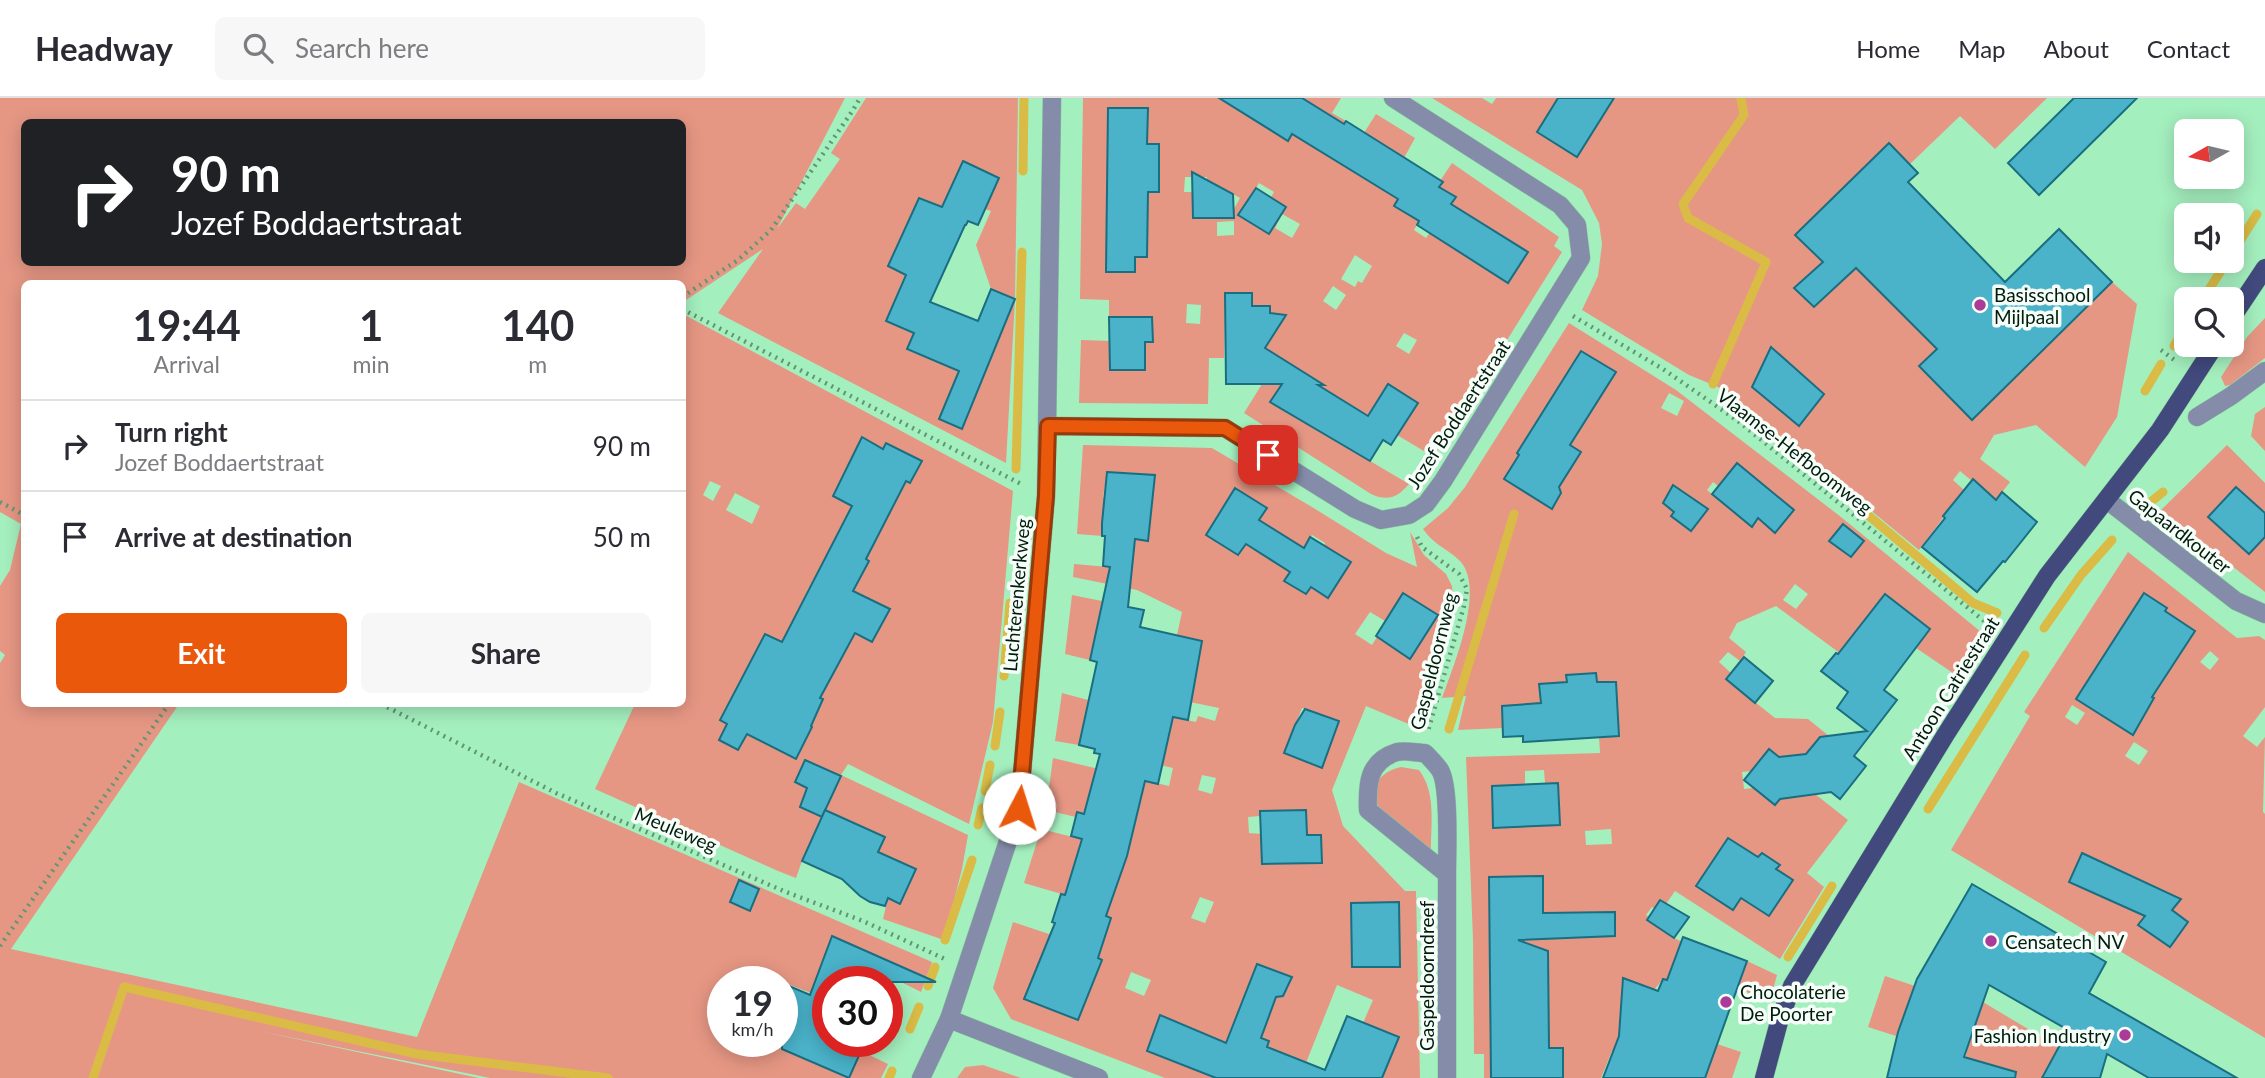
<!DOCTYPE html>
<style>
body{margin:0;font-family:Lato,sans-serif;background:#f7f7f7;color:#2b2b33;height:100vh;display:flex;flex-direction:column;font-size:26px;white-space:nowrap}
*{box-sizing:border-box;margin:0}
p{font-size:23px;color:#7c7c81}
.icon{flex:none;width:38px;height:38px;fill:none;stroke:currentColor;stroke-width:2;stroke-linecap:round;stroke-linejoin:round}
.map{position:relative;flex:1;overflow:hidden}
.details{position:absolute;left:21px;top:182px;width:665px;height:427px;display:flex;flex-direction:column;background:#fff;border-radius:10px;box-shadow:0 4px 18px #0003}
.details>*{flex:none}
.guide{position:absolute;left:21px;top:21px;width:665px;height:147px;border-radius:10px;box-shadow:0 4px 18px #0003;background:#202124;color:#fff;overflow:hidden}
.needle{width:46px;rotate:262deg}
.tools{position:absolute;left:2174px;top:21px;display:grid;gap:14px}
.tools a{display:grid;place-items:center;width:70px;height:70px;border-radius:10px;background:#fff;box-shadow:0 4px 18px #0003;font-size:35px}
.speed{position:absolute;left:707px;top:868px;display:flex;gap:14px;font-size:35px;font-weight:700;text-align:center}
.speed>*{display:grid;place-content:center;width:91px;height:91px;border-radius:50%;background:#fff;box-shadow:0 4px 18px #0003;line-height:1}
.speed small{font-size:18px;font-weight:400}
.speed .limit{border:10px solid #d22;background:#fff;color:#111}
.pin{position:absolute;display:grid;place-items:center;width:60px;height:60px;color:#fff;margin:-30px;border-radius:14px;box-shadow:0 4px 10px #0006}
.me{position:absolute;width:77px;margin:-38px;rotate:5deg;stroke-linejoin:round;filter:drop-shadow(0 0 5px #0008)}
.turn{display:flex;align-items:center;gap:24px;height:147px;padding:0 35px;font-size:32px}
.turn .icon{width:91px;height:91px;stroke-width:2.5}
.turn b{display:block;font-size:49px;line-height:60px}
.eta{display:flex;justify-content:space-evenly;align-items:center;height:119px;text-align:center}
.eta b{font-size:42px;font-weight:700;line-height:49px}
.button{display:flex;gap:14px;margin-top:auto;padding:14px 35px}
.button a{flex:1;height:80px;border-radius:10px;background:#ea580c;color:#fff;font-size:28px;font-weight:700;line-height:80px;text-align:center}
.button a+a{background:#f7f7f7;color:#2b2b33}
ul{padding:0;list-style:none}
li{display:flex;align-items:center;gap:21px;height:91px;padding:0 35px;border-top:2px solid #e1e1e2}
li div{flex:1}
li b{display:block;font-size:26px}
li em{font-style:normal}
header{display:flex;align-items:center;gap:42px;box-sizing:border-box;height:98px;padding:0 35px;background:#fff;border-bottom:2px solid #e1e1e2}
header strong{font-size:33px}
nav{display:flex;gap:38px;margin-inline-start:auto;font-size:24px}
.search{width:490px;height:63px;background:#f7f7f7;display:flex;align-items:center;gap:18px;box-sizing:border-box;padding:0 24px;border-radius:10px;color:#7c7c81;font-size:26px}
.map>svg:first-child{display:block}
</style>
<header>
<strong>Headway</strong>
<div class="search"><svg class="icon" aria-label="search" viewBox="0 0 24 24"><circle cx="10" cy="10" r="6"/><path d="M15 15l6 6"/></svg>Search here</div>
<nav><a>Home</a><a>Map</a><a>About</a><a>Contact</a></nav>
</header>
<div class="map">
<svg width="2265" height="980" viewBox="0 0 2265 980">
<rect width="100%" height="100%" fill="#a4efbe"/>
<g fill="#e69784" fill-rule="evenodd">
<path d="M0,0H845L777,131L796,105L805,111L840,61L831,55L866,0H1018L1015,201L1006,365L718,215L763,151L683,204L682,186H24V606H179L11,851L417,939L519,684L932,864L921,894L897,882L902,869L833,838L819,898L764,877L761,884H723V943H782L814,933L803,960L847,980H490L259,933L479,980H0V565L5,557L0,553V488L10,472L21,426L0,414ZM24,24H682V164H24ZM963,64L998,80L985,111L991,113L976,147L991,191L1015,201L961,331L940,321L959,272L907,252L914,234L886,223L905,176L888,168L919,100L942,109Z"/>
<path d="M1083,0H1231L1228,6L1287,43L1311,6L1302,0H1341L1332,15L1346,23L1325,57L1365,81L1364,35L1376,16L1415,40L1404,60L1418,69L1394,108L1419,123L1414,132L1426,140L1432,131L1435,132L1455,99L1439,89L1442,85L1440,83L1452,65L1559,139L1554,148L1562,154L1434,359L1397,337L1386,288L1348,350L1409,386C1398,399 1388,404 1371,396L1244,315L1262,286L1249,277L1268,232H1276L1286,217L1270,215V208H1252V195H1225L1224,260H1209L1208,306L1079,305L1081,242L1111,243V272H1145V244L1153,243L1152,219H1109V202L1080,201ZM1108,10H1148L1147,46H1159V82L1107,81ZM1185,79H1207V94H1184ZM1259,85L1274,94L1267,106L1252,97ZM1222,90L1240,100L1234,111L1216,100ZM1107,114H1148L1147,159H1135L1134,174L1106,173ZM1282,116L1300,126L1292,140L1275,130ZM1234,123V137L1217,138V124ZM1484,127L1527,154L1508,185ZM1355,157L1372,168L1362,185L1358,183L1355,189L1341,181ZM1333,188L1346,197L1336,212L1323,203ZM1187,206L1201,207L1200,226L1186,225ZM1404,235L1417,242L1409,256L1396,248ZM1294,268L1319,283L1318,286L1336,298L1315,331L1270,304Z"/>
<path d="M1432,0H1482L1492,6L1496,0H1558L1577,59L1610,7L1600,0H2047L1995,51L1960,18L1910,66L1889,45L1796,136L1823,164L1794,190L1814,209L1856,169L1957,231L1919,269L1972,322L2112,184L2137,206L2117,319L2085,369L2036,327L1994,337L1980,361L2010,384L1996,402L1974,382L1972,383L1960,373L1953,382L1964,392L1919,452L1723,291L1689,277L1582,212L1598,178L1602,146L1599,125L1582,92Z"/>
<path d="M683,216L1013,393L993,624L969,726L848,666L841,677L968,737L962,771L944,842L883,821L888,800L900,806L915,771L878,754L885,739L859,727L802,763L796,780L778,773L595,691L635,606H682ZM862,340L883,351L886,345L922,363L910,385L902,381L898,399L884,425L833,398ZM710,383L721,388L713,403L703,397ZM735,395L760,408L752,426L726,412ZM836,439L853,455L869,463L853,493L871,544L800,509L809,489L814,491L823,463ZM765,536L835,572L806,626L812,629L796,661L720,622ZM724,632L743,642L738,652L719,642ZM819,668L840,678L822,719L800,709L807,690L795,684L801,671Z"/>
<path d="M2265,220V260L2230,287L2225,288L2221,279L2247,239Z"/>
<path d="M1569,225L1676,292L1841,419L1981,534L1956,577L1916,550L1930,531L1885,496L1883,587L1776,508L1737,525L1729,540L1746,554L1740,563L1728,554L1719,564L1731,575L1726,581L1775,620L1808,621L1829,638L1820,640L1812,648L1813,655L1789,658L1784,663L1769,651L1751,673L1742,674L1744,691L1753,690L1775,707L1786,695L1792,699L1815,696L1848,722L1807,775L1824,789L1780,861L1675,793L1666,806L1660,802L1655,811L1652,809L1646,817L1654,823L1653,825L1674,840L1691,848L1673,867L1667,882L1663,881L1654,892L1622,881L1620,923L1640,929L1656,969L1612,953L1601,980H1563L1562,950L1491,980H1484V956H1474L1473,841L1466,659L1600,655L1599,639L1619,638L1616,584H1597L1596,575L1567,577V584L1539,586L1542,617L1529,606L1502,608L1503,630L1458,632L1466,598L1442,600C1453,569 1486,491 1460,463C1447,450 1435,448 1423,431L1448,410L1465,389ZM1669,295L1684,303L1677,318L1661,310ZM1536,325L1581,354L1568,375L1552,387L1541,404L1504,381L1519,357L1517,355ZM1737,366L1775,434L1758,420L1751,428L1707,392L1713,384L1718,388ZM1673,387L1686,396L1691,432L1671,418L1674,414L1663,405ZM1843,426L1863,443L1851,459L1829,443ZM1795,486L1808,496L1796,511L1783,502ZM1544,672L1545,685H1558L1560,727L1493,730L1492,688L1525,686V673ZM1611,731L1612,746L1586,747L1585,733ZM1728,740L1758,760L1762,755L1779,766L1776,771L1793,783L1769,818L1741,800L1733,812L1696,788ZM1543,778V824L1490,822L1489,780ZM1586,814H1614L1615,838ZM1548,859L1549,910H1490V859Z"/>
<path d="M2265,309V353L2251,338L2255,316Z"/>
<path d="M1083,347L1212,350L1312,409L1386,455L1417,469L1410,434L1424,457L1446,476L1452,488L1454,509L1419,612L1418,630L1366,608L1332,692L1343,728L1405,793H1416L1420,980H1382L1398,939L1363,925L1373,902L1337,887L1300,980H1165L1011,921L993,890L1013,824L1100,853L1111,820L1106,818L1073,771L1065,797L1024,785L1041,731L1128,753L1092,686L1084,716L1077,714L1076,719L1046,712L1053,660L1169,688L1173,670L1146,664L1173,619L1196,624L1198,618L1215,623L1219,610L1127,591L1202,543L1177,537L1182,514L1137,492L1073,479L1074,466L1132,471L1135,441L1148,442L1155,378L1140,375L1107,374L1103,399L1106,400L1105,412L1103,413L1102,438L1077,436ZM1236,390L1266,409L1259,422L1260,454L1246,446L1237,457L1206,437ZM1312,437L1325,445L1324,448L1350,464L1328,500L1311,489L1284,483ZM1403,495L1410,561L1377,539L1372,547L1355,536L1370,514L1385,523ZM1302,610L1339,624L1322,670L1284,655ZM1202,677L1216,680L1212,696L1198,692ZM1306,712L1307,737H1321L1322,765L1262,766L1261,736L1249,735L1248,719L1260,718V713ZM1200,799L1214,804L1205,825L1191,820ZM1398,804H1399L1353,869L1351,805ZM1131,874L1151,882L1144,898L1125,890ZM1093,882L1078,922L1024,900Z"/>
<path d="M2227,347L2265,385V415L2236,389L2208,419L2249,456L2265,439V494L2161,412Z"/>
<path d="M2128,454L2237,540L2259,538L2265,542V609L2243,638L2257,649L2265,639L2263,714L2265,716V940L1951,752L2030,618L2024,614ZM2143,495L2167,510L2165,513L2195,533L2175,564L2121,530ZM2210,553L2219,561L2210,572L2200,564ZM2099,565L2154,600L2145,617L2137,613L2125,632L2076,601ZM2072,607L2085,615L2077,627L2065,619ZM2134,644L2148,653L2139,667L2125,658Z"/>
<path d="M1072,497L1102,503L1090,562L1065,556Z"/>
<path d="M1062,595L1088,602L1079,647L1055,643Z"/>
<path d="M1401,669L1419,672C1436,694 1431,725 1431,751C1419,744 1381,716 1376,704C1368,686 1385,672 1401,669Z"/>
<path d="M1747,863L1777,877L1770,902L1737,891Z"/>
<path d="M1885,878L1915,888L1896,938L1868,929Z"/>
<path d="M1983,904L2078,961L2074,980H2002L2004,971L1978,963L1962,973L1968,949Z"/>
<path d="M838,943H865L861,953L888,966L881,980H849L861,953Z"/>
<path d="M1717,946L1741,954L1732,980H1705Z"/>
<path d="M983,967L1021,980H957L965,969Z"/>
</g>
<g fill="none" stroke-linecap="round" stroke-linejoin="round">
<g stroke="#d9bb45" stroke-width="9">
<path d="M1023,73L1024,0"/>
<path d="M2231,157L2257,116"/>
<path d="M2203,201L2227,163"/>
<path d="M2174,248L2181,236"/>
<path d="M1713,286L1766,164L1688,120L1683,106L1744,17L1741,0"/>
<path d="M2145,293L2161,266"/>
<path d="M1741,311L1973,505L1997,515"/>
<path d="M1016,371L1022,154"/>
<path d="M2153,402L2163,394"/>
<path d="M2044,530L2081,477L2112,442"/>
<path d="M1004,578L1010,505"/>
<path d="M1449,631L1514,416"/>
<path d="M995,648L1000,614"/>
<path d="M985,693L990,667"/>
<path d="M1928,711L2025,557"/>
<path d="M978,727L982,710"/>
<path d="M945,842L972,762"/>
<path d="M1788,859L1832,788"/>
<path d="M928,888L935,869"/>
<path d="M910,931L919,909"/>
<path d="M93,980L124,889L417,956L608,980"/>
<path d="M889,980L892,973"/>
</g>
</g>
<g fill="#4ab3ca" stroke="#196e80" stroke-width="2">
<path d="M1219,0H1302L1344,26L1346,23L1443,84L1439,89L1456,99L1451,106L1528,154L1508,185L1417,127L1419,123L1394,108L1398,101L1292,36L1288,43Z"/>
<path d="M1558,0H1614L1577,59L1537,34Z"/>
<path d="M2074,0H2137L2039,97L2008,65Z"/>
<path d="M1108,10H1148L1147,46H1159V94H1148L1147,159H1135V174H1106Z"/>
<path d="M1889,45L1918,75L1908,84L2005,184L2059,131L2112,184L1972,322L1919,268L1937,251L1856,170L1814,209L1794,190L1823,164L1795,137Z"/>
<path d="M963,63L999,80L978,127L968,123L966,127H965L930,204L978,223L991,191L1015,201L962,331L939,321L959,273L907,251L914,235L886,223L906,177L888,168L919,100L942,109Z"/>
<path d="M1192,74L1233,96L1234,120H1193Z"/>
<path d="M1256,90L1286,109L1269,136L1238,117Z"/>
<path d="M1225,195H1252V208H1270V215L1286,217L1265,250L1324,287H1318L1368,318L1388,286L1418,305L1391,347L1383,342L1370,363L1270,304L1282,286H1226Z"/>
<path d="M1109,219H1152L1153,244H1145V272H1110Z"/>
<path d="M1771,249L1824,296L1799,328L1752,289Z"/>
<path d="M1581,253L1616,274L1570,347L1581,354L1559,389L1561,395L1552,411L1504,381L1519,357L1517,355Z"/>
<path d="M862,339L883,351L886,345L922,363L910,385L906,383L866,461L869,463L853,493L890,511L872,544L855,535L820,600L823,601L811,628L812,629L796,661L747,636L738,652L719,642L727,626L720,622L765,536L782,544L852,408L833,398Z"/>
<path d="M1737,365L1794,412L1775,435L1758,420L1752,429L1712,396Z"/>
<path d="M1107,374L1155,377L1148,443L1135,441L1128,509L1144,512L1140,529L1202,543L1188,622L1173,619L1158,686L1145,683L1127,758L1106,818L1111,820L1098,860L1102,862L1078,922L1024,901L1055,825L1052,824L1061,796L1065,797L1082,741L1071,738L1077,714L1084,716L1100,656L1094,655L1095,651L1079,647L1097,564L1090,562L1110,469L1103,468L1105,438H1102V425Z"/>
<path d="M1973,381L1996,402L2002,394L2037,424L2005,464L2003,463L1977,494L1922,449L1945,420L1943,418Z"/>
<path d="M1673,387L1708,411L1691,433L1671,418L1674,414L1663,405Z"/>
<path d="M2236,389L2265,415V439L2249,456L2208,419Z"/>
<path d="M1235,390L1267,410L1259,422L1304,450L1310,439L1351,464L1328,500L1311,489L1306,496L1284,483L1290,474L1246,446L1238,457L1206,437Z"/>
<path d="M1843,426L1864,443L1851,459L1829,443Z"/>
<path d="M1403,495L1438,517L1410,561L1376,538Z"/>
<path d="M2144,495L2167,510L2165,513L2195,533L2152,599L2154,600L2133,637L2076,601Z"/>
<path d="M1885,496L1930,531L1884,592L1897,602L1854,658L1866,668L1840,701L1831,694L1780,701L1775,707L1744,682L1769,651L1779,659L1806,656L1820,639L1867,633L1837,610L1848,594L1821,573L1836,555L1838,556Z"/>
<path d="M1744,559L1773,583L1755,605L1726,581Z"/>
<path d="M1596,575L1597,584H1616L1619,638L1523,644V638L1503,639L1502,608L1541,605L1539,586L1567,584L1566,577Z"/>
<path d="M1305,611L1339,623L1322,670L1284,655L1295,627Z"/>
<path d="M805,662L841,678L822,719L800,709L807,690L795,684Z"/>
<path d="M1558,685L1560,727L1493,730L1492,688Z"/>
<path d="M825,712L885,739L878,754L916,771L900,806L888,800L885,808L870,804L860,798L842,781L802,763Z"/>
<path d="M1306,712L1307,737H1321L1322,765L1262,766L1260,713Z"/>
<path d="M1728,740L1758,759L1762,755L1780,767L1776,771L1793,782L1769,818L1741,800L1733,812L1696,788Z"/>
<path d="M2082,755L2181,801L2172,812L2188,824L2170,849L2138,827L2145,818L2069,784Z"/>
<path d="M1543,778V815L1615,814V838L1518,842L1548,853L1549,950H1563V980H1491L1489,779Z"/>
<path d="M739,782L759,791L750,813L730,804Z"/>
<path d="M1972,786L2106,864L2089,895L2237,980H2149L2107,956L2100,980H2042L2068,932L1989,887L1964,959L2016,974L2015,980H1887L1898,934L1917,881Z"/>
<path d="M1660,802L1689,819L1674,840L1647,822Z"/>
<path d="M1399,804L1400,869H1352L1351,805Z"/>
<path d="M832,838L936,884H828V943H838L861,953L849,980L782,951V885L810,897Z"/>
<path d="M1683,839L1747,863L1705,980H1603L1619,938L1623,880L1658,893L1663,881L1667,882Z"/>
<path d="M1257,866L1292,879L1283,898L1276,899L1261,940L1269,943L1267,949L1325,972L1347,918L1399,939L1382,980H1216L1147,953L1160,917L1226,945Z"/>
</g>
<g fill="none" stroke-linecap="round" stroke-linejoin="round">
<defs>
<g id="minor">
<path d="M2197,319L2231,298L2265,273"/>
<path d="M1048,328L1225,330L1355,411L1381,422L1409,417L1426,406L1443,383L1581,160L1577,127L1560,107L1393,0"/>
<path d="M2107,402L2236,503L2265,516"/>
<path d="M1447,776L1368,712C1367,686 1368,663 1397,654C1405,652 1417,655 1425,655C1430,660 1436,666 1440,672C1450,688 1447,754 1447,776V980"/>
<path d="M949,921L1099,980"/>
<path d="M921,980L949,921L1019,710L1046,398L1052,0"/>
</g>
<g id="major">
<path d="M2231,221L2265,170"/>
<path d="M1764,980L1779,924L1792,888L1946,636L2047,478L2160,332L2215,247"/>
</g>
</defs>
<use href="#minor" stroke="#86c99e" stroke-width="19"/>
<use href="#major" stroke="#86c99e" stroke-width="19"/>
<g stroke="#5f9773" stroke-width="4.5" stroke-dasharray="2 5" stroke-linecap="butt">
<path d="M682,199L738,162L771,132L853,12L860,0"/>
<path d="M682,211L1023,387"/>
<path d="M1573,218L1663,271L1738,323L1989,527"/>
<path d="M2161,252L2177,264"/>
<path d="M0,404L24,417"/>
<path d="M1417,439L1422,449L1459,476L1467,491L1464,508L1428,633"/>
<path d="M381,606L556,695L786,794L863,823L947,862"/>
<path d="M0,848L169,606"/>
</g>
<use href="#minor" stroke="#858caa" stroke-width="18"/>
<use href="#major" stroke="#41497d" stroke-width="18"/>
</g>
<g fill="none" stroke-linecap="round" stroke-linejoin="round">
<defs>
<path id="route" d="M1019,710L1046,398L1048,328L1225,330L1268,357"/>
</defs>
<use href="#route" stroke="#983908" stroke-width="18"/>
<use href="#route" stroke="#ea580c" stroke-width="12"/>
</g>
<g fill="#ab3b99" stroke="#f7fef9" stroke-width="2.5">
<circle cx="1980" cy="207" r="7"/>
<circle cx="1991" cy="843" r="7"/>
<circle cx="1726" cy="904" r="7"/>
<circle cx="2125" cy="937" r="7"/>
</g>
<g text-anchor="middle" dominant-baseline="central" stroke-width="7" stroke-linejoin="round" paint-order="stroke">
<g font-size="19" fill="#001d0c" stroke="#f7fef9" text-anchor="start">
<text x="1994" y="196">Basisschool<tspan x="1994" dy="22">Mijlpaal</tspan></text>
<text x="2005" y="843">Censatech NV</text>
<text x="1740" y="893">Chocolaterie<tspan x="1740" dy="22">De Poorter</tspan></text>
<text x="2111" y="937" text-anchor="end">Fashion Industry</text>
</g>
<g font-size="19" fill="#001d0c" stroke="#f7fef9">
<text transform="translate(1458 316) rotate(-57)">Jozef Boddaertstraat</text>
<text transform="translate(1795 353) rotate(38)">Vlaamse-Hefboomweg</text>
<text transform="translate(2180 433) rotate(38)">Gapaardkouter</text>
<text transform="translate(1016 497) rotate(-85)">Luchterenkerkweg</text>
<text transform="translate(1433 563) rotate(-76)">Gaspeldoornweg</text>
<text transform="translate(1950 590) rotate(-58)">Antoon Catriestraat</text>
<text transform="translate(676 731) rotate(23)">Meuleweg</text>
<text transform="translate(1426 878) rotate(-90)">Gaspeldoorndreef</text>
</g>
</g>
</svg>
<div class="tools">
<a><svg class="needle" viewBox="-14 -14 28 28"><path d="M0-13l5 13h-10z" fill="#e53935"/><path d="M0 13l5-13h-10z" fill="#7c7c81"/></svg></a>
<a><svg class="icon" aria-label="sound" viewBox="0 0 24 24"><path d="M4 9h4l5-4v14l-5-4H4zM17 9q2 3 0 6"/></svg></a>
<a><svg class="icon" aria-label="search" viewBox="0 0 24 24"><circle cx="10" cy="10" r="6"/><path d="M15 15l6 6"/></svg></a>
</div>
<div class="speed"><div>19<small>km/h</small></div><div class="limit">30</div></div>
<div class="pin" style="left:1268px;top:357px;background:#d93025"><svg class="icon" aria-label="arrive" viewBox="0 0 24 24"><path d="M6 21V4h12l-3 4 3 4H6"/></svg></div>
<svg class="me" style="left:1019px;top:710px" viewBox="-20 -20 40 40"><circle r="19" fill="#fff"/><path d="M0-13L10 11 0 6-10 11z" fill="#ea580c"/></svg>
<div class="guide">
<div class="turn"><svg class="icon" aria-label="right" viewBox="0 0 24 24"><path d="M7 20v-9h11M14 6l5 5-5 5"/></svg><div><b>90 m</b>Jozef Boddaertstraat</div></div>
</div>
<section class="details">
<div class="eta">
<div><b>19:44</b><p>Arrival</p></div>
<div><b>1</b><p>min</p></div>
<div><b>140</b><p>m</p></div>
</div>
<ul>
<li><svg class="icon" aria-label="right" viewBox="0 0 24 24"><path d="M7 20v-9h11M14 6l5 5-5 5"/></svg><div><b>Turn right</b><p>Jozef Boddaertstraat</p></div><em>90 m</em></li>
<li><svg class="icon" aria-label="arrive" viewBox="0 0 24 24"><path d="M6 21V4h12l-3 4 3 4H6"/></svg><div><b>Arrive at destination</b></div><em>50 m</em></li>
</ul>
<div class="button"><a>Exit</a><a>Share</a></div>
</section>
</div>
